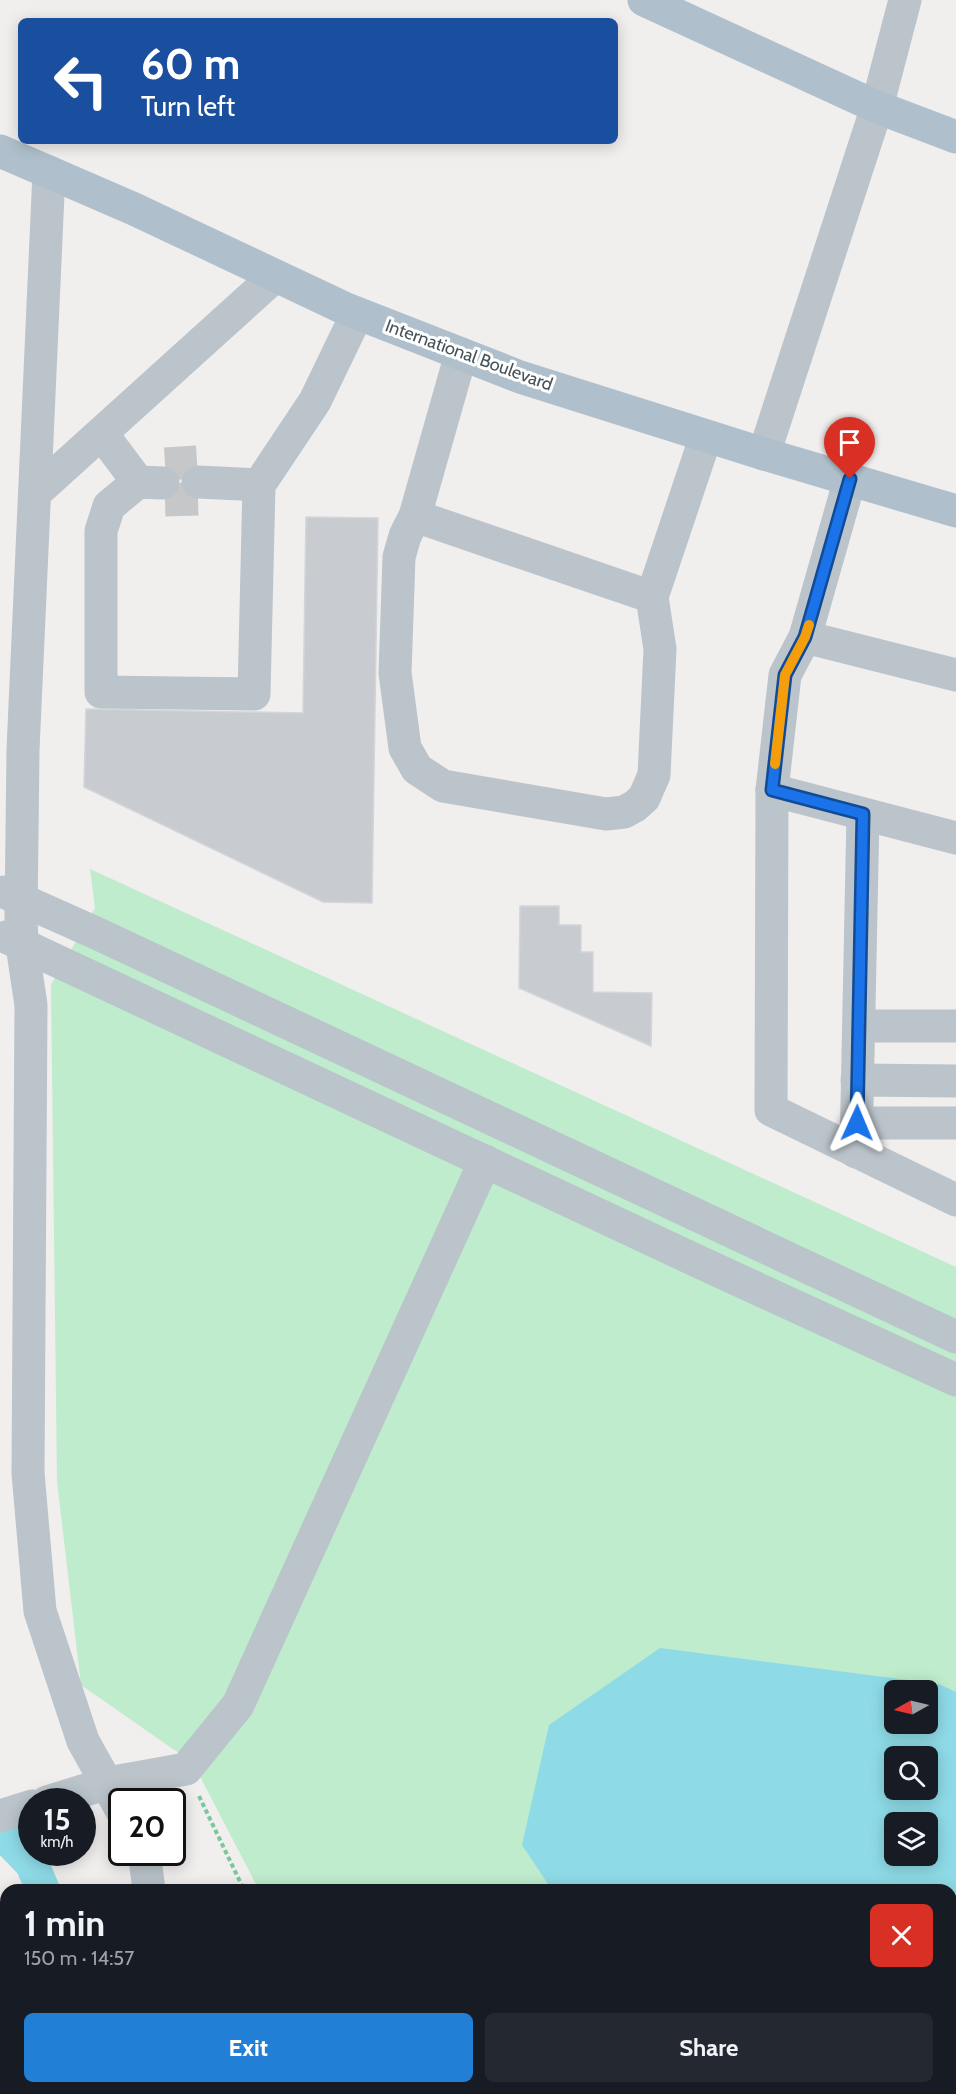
<!DOCTYPE html>
<meta charset="utf-8">
<style>
body{margin:0;font-family:Cabin,sans-serif;background:#242831;color:#f1f3f6;height:100vh;display:flex;flex-direction:column;font-size:22px;white-space:nowrap}
*{box-sizing:border-box;margin:0}
p{font-size:20px;color:#9ea1a6}
.icon{flex:none;width:33px;height:33px;fill:none;stroke:currentColor;stroke-width:2;stroke-linecap:round;stroke-linejoin:round}
.map{position:relative;flex:1;overflow:hidden}
.drawer{position:absolute;left:0px;top:1884px;width:957px;height:210px;display:flex;flex-direction:column;background:#171b24;border-radius:18px 18px 0 0;box-shadow:0 3px 15px #0003}
.drawer>*{flex:none}
.hud{position:absolute;left:18px;top:18px;width:600px;height:126px;border-radius:9px;box-shadow:0 3px 15px #0003;background:#1a4fa0;color:#fff;overflow:hidden}
.needle{width:39px;rotate:262deg}
.fabs{position:absolute;left:884px;top:1680px;display:grid;gap:12px}
.fabs a{display:grid;place-items:center;width:54px;height:54px;border-radius:9px;background:#171b24;box-shadow:0 3px 15px #0003;font-size:30px}
.speed{position:absolute;left:18px;top:1788px;display:flex;gap:12px;font-size:30px;font-weight:700;text-align:center}
.speed>*{display:grid;place-content:center;width:78px;height:78px;border-radius:50%;background:#171b24;box-shadow:0 3px 15px #0003;line-height:1}
.speed small{font-size:15px;font-weight:400}
.speed .limit{border:3px solid #111;border-radius:9px;background:#fff;color:#111}
.pin{position:absolute;display:grid;place-items:center;width:51px;height:51px;color:#fff;margin:-62px -26px;border-radius:50% 50% 50% 0;rotate:-45deg;box-shadow:0 0 6px #0007}
.pin .icon{rotate:45deg}
.me{position:absolute;width:66px;margin:-33px;rotate:1deg;stroke-linejoin:round;filter:drop-shadow(0 0 4px #0008)}
.turn{display:flex;align-items:center;gap:21px;height:126px;padding:0 24px;font-size:27px}
.turn .icon{width:78px;height:78px;stroke-width:2.5}
.turn b{display:block;font-size:42px;line-height:51px}
.round{display:grid;place-items:center;flex:none;width:63px;height:63px;border-radius:9px;background:#242831}
.summary{display:flex;align-items:center;justify-content:space-between;height:102px;padding:0 24px}
h1{font-size:36px;font-weight:800;line-height:45px}
.action{display:flex;gap:12px;margin-top:auto;padding:12px 24px}
.action a{flex:1;height:69px;border-radius:9px;background:#227fd6;color:#fff;font-size:24px;font-weight:800;line-height:69px;text-align:center}
.action a+a{background:#242831;color:#f1f3f6}
.map>svg:first-child{display:block}
</style>
<div class="map">
<svg width="956" height="2094" viewBox="0 0 956 2094">
<rect width="100%" height="100%" fill="#f1eeee"/>
<path fill="#beeccd" fill-rule="evenodd" d="M90,869L956,1267V2094H347V2088H951V1890H259L193,1763L81,1685L57,1481L51,985L95,908ZM894,1690H927V1724H894ZM894,1756H927V1790H894ZM894,1822H927V1856H894Z"/>
<path fill="#8edbe7" fill-rule="evenodd" d="M660,1648L939,1684L956,1692V2094H735L733,2088H951V1890H552L522,1845L549,1725ZM894,1690H927V1724H894ZM894,1756H927V1790H894ZM894,1822H927V1856H894Z"/>
<g fill="none" stroke-linecap="round" stroke-linejoin="round">
<g stroke="#8edbe7" stroke-width="34">
<path d="M9,1840L32,1864L43,1890"/>
<path d="M71,2094V2088"/>
</g>
</g>
<g fill="#c8ccd1" stroke="#d2d5d9" stroke-width="1.5">
<path d="M306,517L378,518L372,903L323,902L84,787L86,709L303,713Z"/>
<path d="M520,906H559V925H581V952H593V992L652,993L651,1046L519,988Z"/>
</g>
<g fill="none" stroke-linecap="round" stroke-linejoin="round">
<g stroke="#c6c7c9" stroke-width="33" stroke-dasharray="33 16" stroke-linecap="butt">
<path d="M165,464L197,462"/>
<path d="M165,500L198,499"/>
</g>
<g stroke="#78c89b" stroke-width="4" stroke-dasharray="4.5 3" stroke-linecap="butt">
<path d="M199,1796L244,1890"/>
<path d="M330,2088L331,2094"/>
</g>
<g stroke="#bac4ca" stroke-width="33">
<path d="M49,172L23,750L21,917L22,945L31,1005L28,1473L40,1611L83,1741L122,1811"/>
<path d="M102,434L138,482"/>
<path d="M764,454L877,107L905,0"/>
<path d="M850,479L805,637L956,675"/>
<path d="M198,482L259,485"/>
<path d="M163,483L138,482L109,506L101,531V692L254,694L259,485L315,401L357,314"/>
<path d="M35,493L275,276"/>
<path d="M415,516L652,597L660,649L654,775L644,798L635,806L624,812L606,814L443,786L417,769L405,748L395,673L399,557L405,536L415,516L461,354"/>
<path d="M652,597L706,436"/>
<path d="M805,637L785,675L772,790L771,1110L956,1200"/>
<path d="M772,790L956,838"/>
<path d="M4,892L96,933L956,1337"/>
<path d="M6,937L695,1260L956,1380"/>
<path d="M859,1026H956"/>
<path d="M857,1080L956,1081"/>
<path d="M857,1123H956"/>
<path d="M856,1152L863,814"/>
<path d="M47,1802L108,1783L186,1769L238,1705L485,1161"/>
<path d="M0,1816L32,1806"/>
<path d="M142,1852L145,1859L149,1890"/>
</g>
<g stroke="#afc0cc" stroke-width="33">
<path d="M644,0L877,107L956,137"/>
<path d="M0,151L134,209L344,308L520,377L764,454L956,511"/>
</g>
</g>
<g fill="none" stroke-linecap="round" stroke-linejoin="round">
<defs>
<path id="route" d="M850,479L805,637L785,675L772,790L863,814L857,1123"/>
</defs>
<use href="#route" stroke="#114b97" stroke-width="15"/>
<use href="#route" stroke="#1a73e8" stroke-width="10"/>
<path stroke="#f59e0b" stroke-width="10" d="M775,764L785,675L805,637L809,625"/>
</g>
<g text-anchor="middle" dominant-baseline="central" stroke-width="6" stroke-linejoin="round" paint-order="stroke">
<g font-size="18" fill="#47535a" stroke="#fff">
<text transform="translate(469 355) rotate(20)">International Boulevard</text>
</g>
</g>
</svg>
<div class="fabs">
<a><svg class="needle" viewBox="-14 -14 28 28"><path d="M0-13l5 13h-10z" fill="#e53935"/><path d="M0 13l5-13h-10z" fill="#9ea1a6"/></svg></a>
<a><svg class="icon" aria-label="search" viewBox="0 0 24 24"><circle cx="10" cy="10" r="6"/><path d="M15 15l6 6"/></svg></a>
<a><svg class="icon" aria-label="layers" viewBox="0 0 24 24"><path d="M12 4l9 5-9 5-9-5zM3 14l9 5 9-5"/></svg></a>
</div>
<div class="speed"><div>15<small>km/h</small></div><div class="limit">20</div></div>
<div class="pin" style="left:850px;top:479px;background:#d93025"><svg class="icon" aria-label="arrive" viewBox="0 0 24 24"><path d="M6 21V4h12l-3 4 3 4H6"/></svg></div>
<svg class="me" style="left:857px;top:1123px" viewBox="-20 -20 40 40"><path d="M0-17L14 15 0 8-14 15z" fill="#1a73e8" stroke="#fff" stroke-width="4"/></svg>
<div class="hud">
<div class="turn"><svg class="icon" aria-label="left" viewBox="0 0 24 24"><path d="M17 20v-9H6M10 6l-5 5 5 5"/></svg><div><b>60 m</b>Turn left</div></div>
</div>
<section class="drawer">
<div class="summary"><div><h1>1 min</h1><p>150 m · 14:57</p></div><a class="round" style="background:#d93025;color:#fff"><svg class="icon" aria-label="close" viewBox="0 0 24 24"><path d="M6 6l12 12M18 6L6 18"/></svg></a></div>
<div class="action"><a>Exit</a><a>Share</a></div>
</section>
</div>
